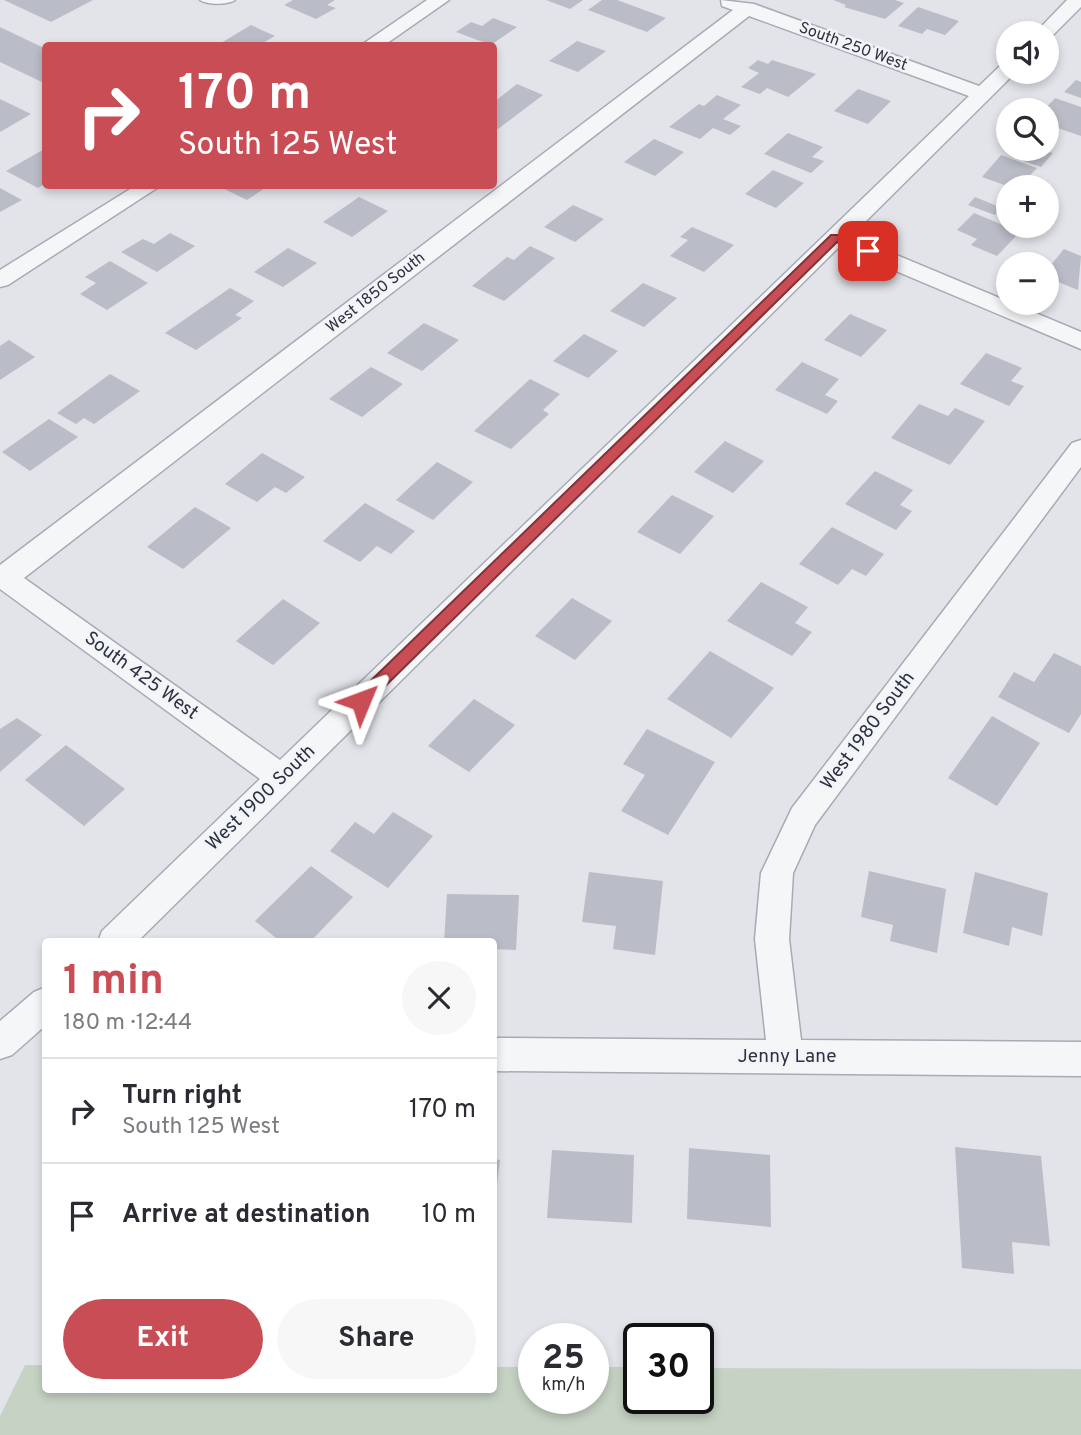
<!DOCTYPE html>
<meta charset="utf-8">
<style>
body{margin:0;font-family:Overpass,sans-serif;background:#f7f7f7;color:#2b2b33;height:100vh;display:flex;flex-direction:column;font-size:26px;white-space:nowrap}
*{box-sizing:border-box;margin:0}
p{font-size:23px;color:#7c7c81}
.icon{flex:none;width:38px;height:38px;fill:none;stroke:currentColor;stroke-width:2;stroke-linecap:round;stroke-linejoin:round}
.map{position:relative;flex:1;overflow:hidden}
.panel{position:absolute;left:42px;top:938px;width:455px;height:455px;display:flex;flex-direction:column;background:#fff;border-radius:7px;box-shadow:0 4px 10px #0003}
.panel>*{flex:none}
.hud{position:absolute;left:42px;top:42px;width:455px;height:147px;border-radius:7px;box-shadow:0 4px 10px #0003;background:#c94d54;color:#fff;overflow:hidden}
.fabs{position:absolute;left:996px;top:21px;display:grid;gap:14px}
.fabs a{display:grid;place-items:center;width:63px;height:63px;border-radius:50%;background:#fff;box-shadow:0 4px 10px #0003;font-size:35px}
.speed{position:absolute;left:518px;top:1323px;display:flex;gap:14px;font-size:35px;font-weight:700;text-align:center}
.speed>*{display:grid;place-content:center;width:91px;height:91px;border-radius:50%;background:#fff;box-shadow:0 4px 10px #0003;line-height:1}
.speed small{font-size:18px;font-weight:400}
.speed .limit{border:4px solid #111;border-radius:10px;background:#fff;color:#111}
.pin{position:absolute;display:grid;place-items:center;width:60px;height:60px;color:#fff;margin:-30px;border-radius:14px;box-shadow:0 4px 10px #0006}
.me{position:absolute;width:77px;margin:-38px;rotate:46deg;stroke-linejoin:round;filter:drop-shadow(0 0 5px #0008)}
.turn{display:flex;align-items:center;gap:24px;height:147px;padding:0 21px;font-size:32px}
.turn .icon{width:91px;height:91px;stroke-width:2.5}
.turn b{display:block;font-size:49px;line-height:60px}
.round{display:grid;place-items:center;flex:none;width:74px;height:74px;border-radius:37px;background:#f7f7f7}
.summary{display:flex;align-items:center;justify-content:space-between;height:119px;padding:0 21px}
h1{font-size:42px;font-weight:700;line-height:52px;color:#c94d54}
.primary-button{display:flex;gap:14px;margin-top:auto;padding:14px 21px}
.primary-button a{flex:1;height:80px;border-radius:42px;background:#c94d54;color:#fff;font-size:28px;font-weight:700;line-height:80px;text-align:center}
.primary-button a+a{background:#f7f7f7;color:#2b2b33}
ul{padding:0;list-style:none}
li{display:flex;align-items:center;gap:21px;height:105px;padding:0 21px;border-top:2px solid #e1e1e2}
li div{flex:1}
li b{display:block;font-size:26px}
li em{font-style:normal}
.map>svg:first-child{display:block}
</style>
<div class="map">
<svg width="1081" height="1435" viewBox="0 0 1081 1435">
<rect width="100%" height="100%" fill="#e2e4ea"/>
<path fill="#c6d3c4" d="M25,1365H45L46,1390H494V1367H534V1398H593V1367H639V1398H698V1368L1081,1369V1435H0V1416Z"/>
<g fill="#babdc7">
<path d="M4,0H93L51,22Z"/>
<path d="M293,0H335L327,5L336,8L316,19L284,5Z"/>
<path d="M546,0H583L570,9Z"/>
<path d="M602,0H617L666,18L647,32L588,10Z"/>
<path d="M833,0H895L904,3L885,19L844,7L846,5Z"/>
<path d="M918,7L959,21L945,35L927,29L922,34L898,26Z"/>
<path d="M493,18L517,27L491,45L456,32L471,22L482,26Z"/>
<path d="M251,25L275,36L263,43L268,46H216Z"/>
<path d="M0,27L46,49V84L0,62Z"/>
<path d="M577,41L606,51L578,72L549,61Z"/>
<path d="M758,60L768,64L772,60L816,74L788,97L767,88L760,94L741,87L759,73L748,68Z"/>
<path d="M1076,80L1081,82V98L1064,92Z"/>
<path d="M517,84L543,95L498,129L494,127V102Z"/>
<path d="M858,89L891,101L868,124L834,111Z"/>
<path d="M717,95L741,105L723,119L741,126L730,135L713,128L700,139L669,127L699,104L704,106Z"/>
<path d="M1055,98L1081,107V136L1046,124V110H1044Z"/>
<path d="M0,99L31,114L0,132Z"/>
<path d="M788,133L823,147L812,157L824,161L811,173L764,154Z"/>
<path d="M654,139L684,152L655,176L624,162Z"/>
<path d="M46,148V183L38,188L6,171Z"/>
<path d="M1015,149H1041L1053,153L1041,167L1009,156Z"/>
<path d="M1001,155L1037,168L1019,187H1010L982,177Z"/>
<path d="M773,170L804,183L776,208L745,194Z"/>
<path d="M218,186H268L247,200Z"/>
<path d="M0,188L22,200L0,212Z"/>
<path d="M359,197L388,211L352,237L323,222Z"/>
<path d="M975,197L1002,208L995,215L968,205Z"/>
<path d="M573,205L604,219L575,242L544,227Z"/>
<path d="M974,213L1020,232L997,256L971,245L977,239L957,230Z"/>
<path d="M692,227L734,245L704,272L670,256L688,240L680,237Z"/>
<path d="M170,233L195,246L157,272L121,252L143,239L154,244Z"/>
<path d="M530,246L555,258L504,301L472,286L507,257L514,260Z"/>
<path d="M288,248L317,263L283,287L254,272Z"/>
<path d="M1064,249L1081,256L1078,290L1046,277V271Z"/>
<path d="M110,261L148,283L107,310L80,294L96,283L85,277Z"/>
<path d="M643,283L677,298L644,327L610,311Z"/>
<path d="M230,288L254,301L235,315L242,318L196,350L165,333Z"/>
<path d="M850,314L887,330L861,357L824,340Z"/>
<path d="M424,323L459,340L422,371L387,353Z"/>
<path d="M584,334L618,351L588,378L553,361Z"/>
<path d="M9,340L35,357L0,380V346Z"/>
<path d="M986,353L1022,368L1011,381L1024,386L1009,406L960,384Z"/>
<path d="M802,362L839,379L825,395L838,401L827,414L775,390Z"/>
<path d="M371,367L403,384L362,417L329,399Z"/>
<path d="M110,374L140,391L94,424L84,418L76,424L57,413Z"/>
<path d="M530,379L560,394L543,410L549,414L511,449L474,431Z"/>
<path d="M919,404L948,416L955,408L985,421L950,465L891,438Z"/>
<path d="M49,419L78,437L30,471L2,452Z"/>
<path d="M725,441L764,461L733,493L694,472Z"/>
<path d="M262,453L305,477L286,493L275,487L257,502L225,484Z"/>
<path d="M437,462L473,482L433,520L396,500Z"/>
<path d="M875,471L913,490L900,505L912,511L896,530L845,504Z"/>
<path d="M672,495L714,516L680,554L637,532Z"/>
<path d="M365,503L415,531L391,554L377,546L360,562L323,541Z"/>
<path d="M195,507L231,528L183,569L147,547Z"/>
<path d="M832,527L884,554L866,576L852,569L838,585L799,564Z"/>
<path d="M761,582L808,607L795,623L812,632L792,656L727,621Z"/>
<path d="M572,598L612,621L575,660L535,636Z"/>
<path d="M283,599L320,623L273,665L236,641Z"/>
<path d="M710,651L774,688L731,738L667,699Z"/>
<path d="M1054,653L1081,666V714L1069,733L998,697L1014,672L1034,682Z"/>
<path d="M474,699L515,725L469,772L428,746Z"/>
<path d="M992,716L1040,743L997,806L948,778Z"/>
<path d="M17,718L42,735L0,772V729Z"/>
<path d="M647,729L715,762L668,835L621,811L645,775L623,764Z"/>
<path d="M66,745L125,789L84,826L25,780Z"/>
<path d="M393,812L433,836L388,888L330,851L355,822L374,834Z"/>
<path d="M311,866L353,897L310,942H281L255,921Z"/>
<path d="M869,871L946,889L937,953L890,941L893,925L861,917Z"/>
<path d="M589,872L663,881L655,955L613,949L616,926L582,922Z"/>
<path d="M975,872L1048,893L1042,936L1012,927L1009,946L963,933Z"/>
<path d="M447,894L519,895L516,950L494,949V942H444Z"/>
<path d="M955,1147L1041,1156L1050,1246L1012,1242L1014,1274L962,1268Z"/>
<path d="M689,1148L770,1155L771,1227L687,1219Z"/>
<path d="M552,1150L634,1155L632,1223L547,1218Z"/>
<path d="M494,1159L500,1160L495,1200H494Z"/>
</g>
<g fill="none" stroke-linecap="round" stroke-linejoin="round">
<defs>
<path id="service" d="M200,0H235C227,5 208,5 200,0Z"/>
<g id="minor">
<path d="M427,0H449L383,46H360Z"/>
<path d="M721,0L754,4L979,86L1001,65L1008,63V72L1015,73L851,236L1081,332V349L839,247L137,942H98L102,931L260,779L0,589V565L733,10L722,6ZM749,16L969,96L280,760L24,578Z"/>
<path d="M1067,0H1081V7L1051,37L1046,38V33H1035Z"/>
<path d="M135,186H160L8,285L0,287V270Z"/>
<path d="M1081,440V467L815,825L793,873L789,939L801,1040L1081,1042V1076L494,1071V1038L766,1040L755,939L761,873L792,808L1072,443Z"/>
<path d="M46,987V1025L12,1055L0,1059V1021L34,992Z"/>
</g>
</defs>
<use href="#service" stroke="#a7abb4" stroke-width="3"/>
<use href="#minor" stroke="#a7abb4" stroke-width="3"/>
<use href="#service" fill="#f5f6f8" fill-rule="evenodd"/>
<use href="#minor" fill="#f5f6f8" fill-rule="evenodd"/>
</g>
<path fill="#c94d54" stroke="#833237" stroke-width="2" d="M831,235H840L874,251L868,255L837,242L366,705H355V696Z"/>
<g text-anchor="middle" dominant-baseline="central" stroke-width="5" stroke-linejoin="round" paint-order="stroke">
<g font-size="16" fill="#2b3141" stroke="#f2f4f7">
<text transform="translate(853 47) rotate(20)">South 250 West</text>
<text transform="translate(376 293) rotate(-38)">West 1850 South</text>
</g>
<g font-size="19" fill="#2b3141" stroke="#f2f4f7">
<text transform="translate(141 676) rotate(36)">South 425 West</text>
<text transform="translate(868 731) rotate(-53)">West 1980 South</text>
<text transform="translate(261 798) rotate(-44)">West 1900 South</text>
<text x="787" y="1057">Jenny Lane</text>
</g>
</g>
</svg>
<div class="fabs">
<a><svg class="icon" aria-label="sound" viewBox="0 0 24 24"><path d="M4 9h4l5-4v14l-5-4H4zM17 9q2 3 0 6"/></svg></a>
<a><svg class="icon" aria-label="search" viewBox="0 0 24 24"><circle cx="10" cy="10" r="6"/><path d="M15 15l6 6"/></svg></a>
<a>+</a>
<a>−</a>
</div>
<div class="speed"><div>25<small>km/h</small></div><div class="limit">30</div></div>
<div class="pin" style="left:868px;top:251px;background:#d93025"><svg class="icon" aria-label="arrive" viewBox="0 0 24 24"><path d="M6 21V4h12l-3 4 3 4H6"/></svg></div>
<svg class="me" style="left:361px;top:701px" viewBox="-20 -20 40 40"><path d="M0-17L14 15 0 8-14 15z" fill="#c94d54" stroke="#fff" stroke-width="4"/></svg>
<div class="hud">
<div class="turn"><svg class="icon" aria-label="right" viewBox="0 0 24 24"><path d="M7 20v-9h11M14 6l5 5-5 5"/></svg><div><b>170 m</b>South 125 West</div></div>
</div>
<section class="panel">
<div class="summary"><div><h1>1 min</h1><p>180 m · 12:44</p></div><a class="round"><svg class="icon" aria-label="close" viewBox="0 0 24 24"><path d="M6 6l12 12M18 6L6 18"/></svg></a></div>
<ul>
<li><svg class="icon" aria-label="right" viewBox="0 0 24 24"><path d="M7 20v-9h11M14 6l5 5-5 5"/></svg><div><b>Turn right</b><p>South 125 West</p></div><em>170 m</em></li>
<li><svg class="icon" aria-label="arrive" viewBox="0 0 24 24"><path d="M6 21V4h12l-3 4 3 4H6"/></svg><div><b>Arrive at destination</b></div><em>10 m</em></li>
</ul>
<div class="primary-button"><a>Exit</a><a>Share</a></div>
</section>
</div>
